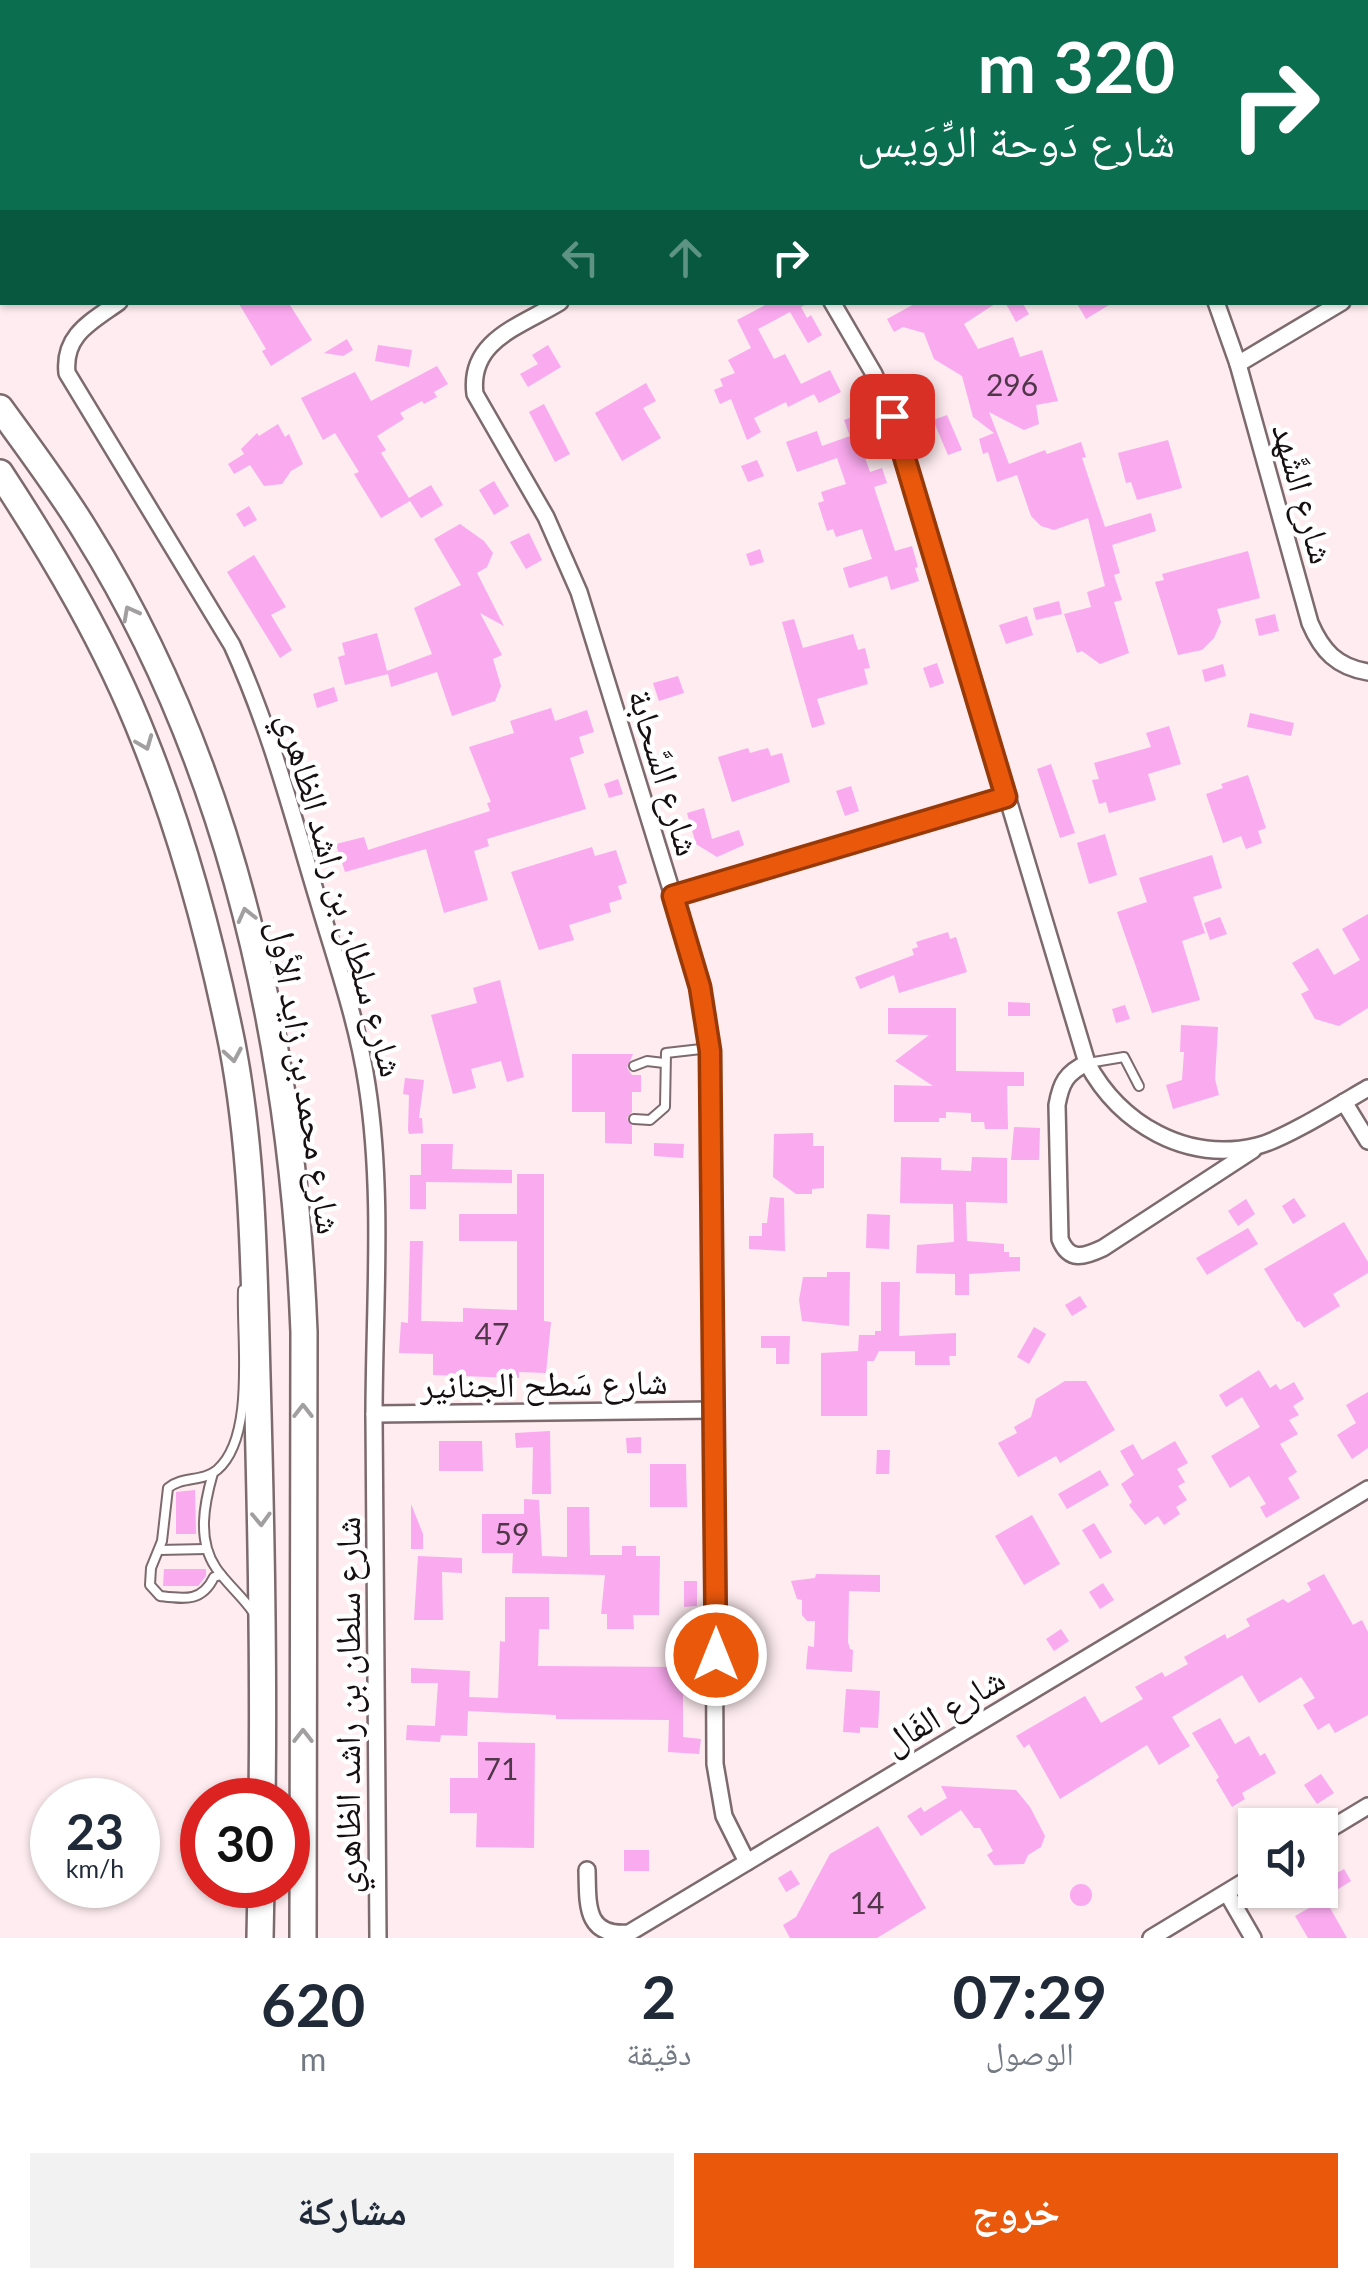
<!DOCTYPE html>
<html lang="ar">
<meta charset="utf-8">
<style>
body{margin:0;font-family:Lato,"Noto Naskh Arabic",sans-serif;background:#f2f2f3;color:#1f2937;direction:rtl;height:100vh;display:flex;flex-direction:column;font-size:38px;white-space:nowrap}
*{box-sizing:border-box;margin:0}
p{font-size:32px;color:#747a83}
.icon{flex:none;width:55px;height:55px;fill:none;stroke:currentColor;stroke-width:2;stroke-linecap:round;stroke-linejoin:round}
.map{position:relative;height:1938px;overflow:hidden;direction:ltr}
.sheet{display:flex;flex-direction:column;background:#fff;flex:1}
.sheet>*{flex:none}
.hud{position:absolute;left:0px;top:0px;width:1370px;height:305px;box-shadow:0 2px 8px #0004;direction:rtl;background:#0b6e4f;color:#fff;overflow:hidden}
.buttons{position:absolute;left:1238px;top:1808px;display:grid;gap:20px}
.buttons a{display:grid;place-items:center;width:100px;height:100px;border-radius:0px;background:#fff;box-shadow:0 2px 8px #0004;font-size:50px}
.speed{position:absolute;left:30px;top:1778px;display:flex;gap:20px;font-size:50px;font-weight:700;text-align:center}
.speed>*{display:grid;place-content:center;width:130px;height:130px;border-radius:50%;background:#fff;box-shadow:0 2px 8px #0004;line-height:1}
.speed small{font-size:25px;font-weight:400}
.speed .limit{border:15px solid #d22;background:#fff;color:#111}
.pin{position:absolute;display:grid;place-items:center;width:85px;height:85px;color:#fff;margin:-42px;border-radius:20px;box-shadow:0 5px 15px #0006}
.me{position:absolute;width:110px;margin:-55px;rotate:0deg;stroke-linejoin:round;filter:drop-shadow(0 0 8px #0008)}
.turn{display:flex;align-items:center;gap:35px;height:210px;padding:0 30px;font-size:45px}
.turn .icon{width:130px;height:130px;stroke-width:2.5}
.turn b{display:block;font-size:70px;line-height:85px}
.lanes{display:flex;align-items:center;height:95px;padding:0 30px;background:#0003;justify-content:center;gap:50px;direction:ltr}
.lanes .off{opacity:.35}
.eta{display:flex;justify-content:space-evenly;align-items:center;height:170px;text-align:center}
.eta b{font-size:60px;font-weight:700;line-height:70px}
.button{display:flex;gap:20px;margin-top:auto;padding:20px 30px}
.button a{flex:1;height:115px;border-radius:0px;background:#ea580c;color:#fff;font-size:40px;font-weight:700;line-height:115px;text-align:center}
.button a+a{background:#f2f2f3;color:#1f2937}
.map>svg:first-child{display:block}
</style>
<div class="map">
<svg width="1368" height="1938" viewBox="0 0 1368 1938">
<rect width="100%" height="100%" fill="#feecf0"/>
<g fill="#faaaef">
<path d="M238,302H288L312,340L271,366L262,351L266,349Z"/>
<path d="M771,302H810L801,307L807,318L811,315L822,335L808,343L790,312L758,329L774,359L785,354L801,384L830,370L841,392L819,403L814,394L788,407L786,402L754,418L761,432L747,440L731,399L720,404L714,390L723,386L720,379L735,373L728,360L751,348L737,320Z"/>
<path d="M918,302H998L964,324L978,349L1013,337L1020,357L1042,350L1058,401L1036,405L1039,424L1024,430L989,412L1009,464L1045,450L1047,454L1081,442L1086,457L1082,458L1105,527L1151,513L1156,531L1112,545L1120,573L1114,575L1122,600L1114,602L1129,653L1100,664L1082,651L1077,653L1064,614L1091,607L1087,592L1105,586L1088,518L1054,530L1041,526L1031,516L1017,475L997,482L988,452L983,454L979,439L994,433L973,417L962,376L934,359L924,333L903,327L894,332L887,319Z"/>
<path d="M1005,302H1022L1029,314L1016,322Z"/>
<path d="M1076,302H1114L1086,319Z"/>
<path d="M347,339L353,350L343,356L324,353Z"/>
<path d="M378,345L412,350L409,367L375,361Z"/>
<path d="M548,345L561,367L528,387L520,374L538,364L532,355Z"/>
<path d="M437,366L448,384L434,392L437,397L424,404L422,401L400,413L404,419L377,436L386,450L381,453L409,498L431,485L443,505L421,518L410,501L381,518L354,474L359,472L335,433L323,440L301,398L355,372L371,401Z"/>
<path d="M646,383L656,401L643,408L661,438L622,461L595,413Z"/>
<path d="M544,404L570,454L555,462L529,412Z"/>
<path d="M868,411L877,435L869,438L872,446L862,449L870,472L882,468L887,483L874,487L895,551L912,546L918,567L915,568L919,581L891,590L887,576L849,588L843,568L872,559L862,529L836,537L833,529L827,531L818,503L824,501L821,492L846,484L837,458L797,472L786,442L817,431L822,446L850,436L844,420Z"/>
<path d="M947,415L962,450L948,455L933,420Z"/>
<path d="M278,424L285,437L289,434L303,464L291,471L282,484L264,486L250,465L234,474L228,464L244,454L241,449L257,433L259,436Z"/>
<path d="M1168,440L1182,488L1137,500L1131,482L1126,483L1118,453Z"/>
<path d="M757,460L764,476L748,482L741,466Z"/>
<path d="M494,481L509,506L494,515L479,490Z"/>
<path d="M249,506L257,520L244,527L236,514Z"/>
<path d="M460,524L484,541L493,553L487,567L477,573L504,626L480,613L502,655L493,659L501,686L495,701L452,716L437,672L391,687L388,674L345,685L338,657L345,655L342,643L377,633L387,671L432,654L414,608L461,585L434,539Z"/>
<path d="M529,533L542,560L526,569L510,542Z"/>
<path d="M760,549L764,562L750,566L746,554Z"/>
<path d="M1248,551L1260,598L1217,609L1221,622L1214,638L1202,650L1178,655L1155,582L1164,580L1162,574Z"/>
<path d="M254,555L286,607L271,615L292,650L280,658L227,572Z"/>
<path d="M1059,601L1062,614L1036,620L1033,608Z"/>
<path d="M1275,614L1279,631L1259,636L1255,619Z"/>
<path d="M1027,616L1033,635L1006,644L999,625Z"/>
<path d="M794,619L803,648L853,634L858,650L865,648L870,668L864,669L868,684L817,699L825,724L812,728L782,622Z"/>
<path d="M937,663L944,683L930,688L923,668Z"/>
<path d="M1223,664L1226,676L1205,682L1202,670Z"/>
<path d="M678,676L684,693L659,701L653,683Z"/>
<path d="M334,687L338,701L317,708L313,694Z"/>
<path d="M551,708L555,721L587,710L594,732L579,737L584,753L570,758L586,809L487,839L489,846L474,851L488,900L444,913L426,849L345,872L336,844L364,837L368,850L490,811L487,803L491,802L469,747L514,733L510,721Z"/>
<path d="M1250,713L1294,723L1291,736L1247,727Z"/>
<path d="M1169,726L1181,764L1148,774L1156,800L1109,813L1106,802L1099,804L1092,780L1099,779L1094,763L1151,747L1146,733Z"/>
<path d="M748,748L750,753L768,748L771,756L782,753L790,782L732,802L718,757Z"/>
<path d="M1051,764L1075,833L1060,838L1037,769Z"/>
<path d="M1248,775L1266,828L1258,831L1262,843L1246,849L1241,836L1223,843L1206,794L1223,788L1221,784Z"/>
<path d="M618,779L623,794L609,798L604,784Z"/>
<path d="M851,786L859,811L845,816L836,791Z"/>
<path d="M704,808L712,839L739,830L744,845L717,857L696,844L687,813Z"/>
<path d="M1105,834L1117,875L1089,884L1077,843Z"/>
<path d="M592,847L595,856L616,850L627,883L618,886L622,899L609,903L611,912L569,925L574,940L539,950L511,872Z"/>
<path d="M1212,855L1222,888L1193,897L1205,933L1182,941L1200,1000L1152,1013L1117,912L1147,902L1139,878Z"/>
<path d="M1368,914V1008L1339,1026L1315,1019L1301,994L1309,990L1292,963L1318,948L1334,975L1360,960L1342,929Z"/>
<path d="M1220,917L1227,934L1210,940L1204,923Z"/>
<path d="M948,932L950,939L956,937L967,972L899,993L894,975L860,989L855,977L914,955L912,949L918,947L916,942Z"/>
<path d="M500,980L524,1077L507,1082L501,1061L471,1069L476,1088L453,1094L431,1015L477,1003L473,988Z"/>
<path d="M1008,1002L1030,1003V1016H1008Z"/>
<path d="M1125,1005L1130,1019L1116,1023L1112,1009Z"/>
<path d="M888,1008H956V1071L1024,1072V1086H1007L1008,1129H985L984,1122H971V1113L946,1112V1118H939V1122H894V1085L933,1086L895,1061L929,1035L888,1034Z"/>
<path d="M1181,1025L1218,1027L1215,1079L1219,1095L1173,1109L1166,1085L1182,1080L1184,1052H1180Z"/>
<path d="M572,1054H633L627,1068L632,1075H641V1092H632V1112L627,1118L632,1126V1144L605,1143V1112H572Z"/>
<path d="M405,1078L424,1080L419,1118H422L423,1133L409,1134L408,1130L409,1095L403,1094Z"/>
<path d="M1014,1127L1040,1128L1039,1160H1011Z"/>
<path d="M813,1133V1146H824V1188L812,1189V1194H796L773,1177L774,1134Z"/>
<path d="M654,1143L684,1144L683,1158L654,1156Z"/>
<path d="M421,1144H453L452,1169L512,1170V1183L426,1182V1209H410V1175H421Z"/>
<path d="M901,1157L941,1158V1170L971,1171L972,1157L1007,1158V1203L966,1202L967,1241L1004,1244V1252H1009V1257H1020V1271L969,1274V1295H955V1274L916,1273L917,1245L954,1242L953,1204L900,1203Z"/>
<path d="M517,1174H544V1321L551,1322L546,1373L519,1372V1378L433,1375V1354L399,1353L401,1322L408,1323L410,1241H423L421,1321L463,1322V1308L517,1310V1241H459V1214H517Z"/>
<path d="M770,1197L784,1198L785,1251L749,1249V1236H762V1223H767Z"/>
<path d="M1294,1198L1306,1216L1293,1224L1282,1206Z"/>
<path d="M1246,1199L1255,1214L1238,1226L1228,1211Z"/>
<path d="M867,1214L890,1215L889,1249L866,1248Z"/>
<path d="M1344,1222L1368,1262V1273L1333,1294L1340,1306L1304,1328L1299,1321L1297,1322L1264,1269Z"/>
<path d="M1248,1228L1258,1244L1207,1275L1196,1258Z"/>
<path d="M827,1272H850L849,1326L802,1321L799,1300L803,1277H827Z"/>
<path d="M881,1282H900L899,1336L956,1333V1356H949L950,1365H915V1351H879L874,1361H867V1416H821V1353L858,1351L859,1335H875V1331H881Z"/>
<path d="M1080,1296L1087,1307L1072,1316L1065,1305Z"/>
<path d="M1034,1327L1046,1334L1029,1364L1017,1357Z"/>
<path d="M761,1336H790L789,1364H776V1348H761Z"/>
<path d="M1259,1370L1270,1388L1276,1384L1280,1390L1294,1382L1304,1399L1293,1406L1299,1415L1289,1420L1298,1434L1280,1444L1297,1472L1288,1478L1300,1498L1266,1518L1260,1507L1266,1504L1249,1476L1230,1488L1211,1456L1260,1427L1242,1397L1226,1407L1219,1395Z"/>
<path d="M1065,1381H1086L1115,1430L1060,1463L1056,1456L1018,1477L998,1443L1017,1433L1014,1427L1031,1417L1036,1399Z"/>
<path d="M1368,1392V1448L1352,1459L1337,1435L1356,1423L1346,1405Z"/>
<path d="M550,1431L551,1494H532L533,1447L516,1448L515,1433Z"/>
<path d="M641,1437V1453H627L626,1438Z"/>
<path d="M439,1441H482L483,1471H439Z"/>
<path d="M1175,1441L1188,1463L1177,1469L1185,1482L1178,1486L1187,1500L1176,1507L1180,1514L1164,1525L1158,1516L1145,1525L1129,1505L1132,1502L1121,1484L1134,1475L1120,1451L1133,1444L1142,1460Z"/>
<path d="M877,1450H890L889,1474H876Z"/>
<path d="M650,1464H686L687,1507H650Z"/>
<path d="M1100,1470L1109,1485L1067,1509L1058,1494Z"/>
<path d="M195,1490L196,1534H176V1492Z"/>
<path d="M524,1499L539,1500L542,1556L567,1557V1507H589L590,1555H622V1546H636V1556H660L659,1615H633L634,1629H607V1614H601L605,1575L512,1573L513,1553H482V1514H524Z"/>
<path d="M411,1504L423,1534V1549H411Z"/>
<path d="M1032,1515L1060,1564L1024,1585L995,1536Z"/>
<path d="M1094,1523L1112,1552L1100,1559L1082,1530Z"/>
<path d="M418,1556L462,1558V1573L442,1572L443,1620H414Z"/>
<path d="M164,1569H206V1576L198,1586H163Z"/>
<path d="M816,1574L880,1575V1592L849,1591L848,1642L850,1649L853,1650L852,1672L806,1669L808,1646L814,1647L815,1621H807L802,1615V1600L797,1599L791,1581L815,1578Z"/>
<path d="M1324,1574L1353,1625L1362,1620L1368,1632V1715L1335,1733L1329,1723L1318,1730L1303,1705L1315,1698L1301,1677L1259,1703L1242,1675L1172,1717L1190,1746L1159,1765L1147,1745L1060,1799L1029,1744L1024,1748L1016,1736L1085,1696L1101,1723L1143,1699L1135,1687L1162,1672L1165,1677L1188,1664L1184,1657L1225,1634L1227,1639L1250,1626L1246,1619L1283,1599L1288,1603L1311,1590L1307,1583Z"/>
<path d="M684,1581H697V1606L684,1607Z"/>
<path d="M1103,1583L1114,1600L1100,1609L1089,1592Z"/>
<path d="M505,1597H549V1629H539L538,1666L683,1667V1737L701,1739L699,1754L668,1752L669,1720L556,1719V1715L468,1711L467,1736L441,1735L440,1742L406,1740L407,1725L435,1726L438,1683H411V1668L470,1671L469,1697L498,1698L500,1641L505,1642Z"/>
<path d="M1061,1629L1069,1641L1054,1651L1046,1639Z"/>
<path d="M846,1689L880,1691L878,1728L860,1727V1733L843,1732Z"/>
<path d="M1220,1718L1235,1744L1249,1736L1260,1756L1265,1753L1276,1773L1242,1793L1245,1799L1232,1807L1216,1780L1219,1777L1192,1733Z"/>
<path d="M478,1742L535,1743L534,1848L476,1847L477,1813H450V1778H478Z"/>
<path d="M1321,1774L1334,1793L1317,1804L1304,1785Z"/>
<path d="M941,1786L1016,1790L1030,1807L1045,1836L1041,1847L1028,1855L1024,1864L994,1865L987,1855L993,1851L980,1828H974L961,1810L921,1836L907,1816L921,1807L924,1812L947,1798Z"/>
<path d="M878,1826L926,1908L877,1938H790L783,1925L796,1917L830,1854Z"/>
<rect x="624" y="1850" width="25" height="21"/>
<path d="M1344,1869L1351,1881L1327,1896L1320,1883Z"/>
<path d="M791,1870L800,1884L786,1892L778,1878Z"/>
<circle cx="1081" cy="1895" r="11"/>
<path d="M1325,1899L1347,1938H1308L1295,1916Z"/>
</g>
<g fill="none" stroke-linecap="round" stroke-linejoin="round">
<defs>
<g id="lane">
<path d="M1088,1063L1124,1057L1139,1086"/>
<path d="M634,1066L647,1061L664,1063"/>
<path d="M634,1119L650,1120L665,1107L666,1053L710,1048"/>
<path d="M213,1473C204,1504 197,1540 216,1568C227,1584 242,1596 253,1612"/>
<path d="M159,1550L206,1549"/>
<path d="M221,1575L214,1577C202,1602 185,1599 160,1596L150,1585L151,1568L162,1541L168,1488C182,1476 203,1482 217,1470C256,1437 241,1338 243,1290"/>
</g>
<g id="street">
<path d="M647,0L649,2"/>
<path d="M1045,0L1046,2"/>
<path d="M390,2L394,0"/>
<path d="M792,2L796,0"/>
<path d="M1181,2L1185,0"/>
<path d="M0,160L2,161"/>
<path d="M0,230L2,229"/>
<path d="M0,246L2,243"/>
<path d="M119,302C91,322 63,335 67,373L232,645C272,733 293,818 321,910C338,967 358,1025 367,1085C384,1194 374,1307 374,1417C374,1590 377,1764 378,1938"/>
<path d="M560,302C521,326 468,340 475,394L546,517L579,592L692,957L705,1014L712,1090L715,1764L724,1816L747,1862"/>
<path d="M832,302L874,374L893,416L1087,1063C1120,1124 1186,1163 1257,1146C1285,1139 1342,1103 1368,1088"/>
<path d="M1216,302L1238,364L1310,623C1322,651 1337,667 1368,672"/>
<path d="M1238,364L1342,302"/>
<path d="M673,896L1006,797"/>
<path d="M1087,1063C1066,1073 1061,1083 1057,1105L1060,1239C1069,1262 1084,1257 1103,1248L1253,1150"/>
<path d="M1344,1102L1368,1141"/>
<path d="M374,1414L715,1410"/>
<path d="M1320,1835L1368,1806"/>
<path d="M587,1870C588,1903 584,1937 629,1933L1368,1489"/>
<path d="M1227,1893L1253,1938"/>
<path d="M1151,1938L1255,1875"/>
</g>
<g id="primary">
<path d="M0,408C29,448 60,489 86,532C235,771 293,1055 304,1332L303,1938"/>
<path d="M0,473C55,557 107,645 144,739C183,836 211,941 232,1044C253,1153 254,1265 257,1376C261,1517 264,1658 262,1800"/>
<path d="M260,1938L261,1885"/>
</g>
</defs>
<use href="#lane" stroke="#7d6a6e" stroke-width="12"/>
<use href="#street" stroke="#7d6a6e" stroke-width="20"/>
<use href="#primary" stroke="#7d6a6e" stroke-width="30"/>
<path stroke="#b5a7aa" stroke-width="2.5" stroke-dasharray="5 8" stroke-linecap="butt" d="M585,2L589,0"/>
<use href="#lane" stroke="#fff" stroke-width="8"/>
<use href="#street" stroke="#fff" stroke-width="15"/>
<use href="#primary" stroke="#fff" stroke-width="25"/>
</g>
<defs><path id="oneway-chevron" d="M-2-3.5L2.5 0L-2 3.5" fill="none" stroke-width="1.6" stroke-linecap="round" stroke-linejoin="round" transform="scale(2.5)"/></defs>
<g stroke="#a29fa0">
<use href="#oneway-chevron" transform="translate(130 613) rotate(-118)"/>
<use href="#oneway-chevron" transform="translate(145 743) rotate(68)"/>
<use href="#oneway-chevron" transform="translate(246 915) rotate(-104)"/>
<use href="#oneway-chevron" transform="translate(233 1055) rotate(80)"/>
<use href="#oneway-chevron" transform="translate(303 1411) rotate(-90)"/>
<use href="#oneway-chevron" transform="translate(261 1519) rotate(88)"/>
<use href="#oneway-chevron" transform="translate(303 1736) rotate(-90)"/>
</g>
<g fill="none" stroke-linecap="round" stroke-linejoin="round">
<defs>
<path id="route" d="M716,1655L710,1051L700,987L673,896L1006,797L892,416"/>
</defs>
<use href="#route" stroke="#983908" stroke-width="25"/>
<use href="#route" stroke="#ea580c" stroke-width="18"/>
</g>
<g text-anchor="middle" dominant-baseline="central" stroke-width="9" stroke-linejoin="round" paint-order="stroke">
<g font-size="30" fill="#4f3648">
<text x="1012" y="384">296</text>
<text x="492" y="1333">47</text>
<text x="512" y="1533">59</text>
<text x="501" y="1768">71</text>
<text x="867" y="1902">14</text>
</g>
<g font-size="35" fill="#160f11" stroke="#fff">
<text transform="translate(1305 493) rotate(74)">شارع الشَّهد</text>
<text transform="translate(666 772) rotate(73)">شارع السَّحابة</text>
<text transform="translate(343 894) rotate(74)">شارع سلطان بن راشد الظاهري</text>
<text transform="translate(307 1077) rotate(81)">شارع محمد بن زايد الأول</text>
<text transform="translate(544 1382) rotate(-1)">شارع سَطح الجنانير</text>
<text transform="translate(346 1705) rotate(-90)">شارع سلطان بن راشد الظاهري</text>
<text transform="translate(943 1709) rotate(-31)">شارع الفَال</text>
</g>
</g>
</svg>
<div class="buttons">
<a><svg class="icon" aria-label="sound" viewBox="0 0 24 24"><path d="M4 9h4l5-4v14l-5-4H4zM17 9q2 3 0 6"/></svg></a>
</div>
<div class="speed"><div>23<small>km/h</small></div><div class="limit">30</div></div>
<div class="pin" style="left:892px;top:416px;background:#d93025"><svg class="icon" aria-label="arrive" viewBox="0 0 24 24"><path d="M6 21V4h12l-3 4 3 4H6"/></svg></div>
<svg class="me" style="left:716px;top:1655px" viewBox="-20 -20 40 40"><circle r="17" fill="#ea580c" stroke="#fff" stroke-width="3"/><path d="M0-11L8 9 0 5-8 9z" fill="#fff"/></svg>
<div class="hud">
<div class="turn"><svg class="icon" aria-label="right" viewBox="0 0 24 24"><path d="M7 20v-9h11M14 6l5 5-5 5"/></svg><div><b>320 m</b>شارع دَوحة الرِّوَيس</div></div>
<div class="lanes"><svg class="icon off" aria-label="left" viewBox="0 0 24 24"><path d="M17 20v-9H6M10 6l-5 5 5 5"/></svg><svg class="icon off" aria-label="ahead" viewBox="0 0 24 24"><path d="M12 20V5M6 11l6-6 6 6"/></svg><svg class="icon" aria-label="right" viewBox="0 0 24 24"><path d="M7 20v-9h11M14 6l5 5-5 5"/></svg></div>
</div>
</div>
<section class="sheet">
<div class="eta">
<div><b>07:29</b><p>الوصول</p></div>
<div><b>2</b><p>دقيقة</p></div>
<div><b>620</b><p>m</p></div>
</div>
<div class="button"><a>خروج</a><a>مشاركة</a></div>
</section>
